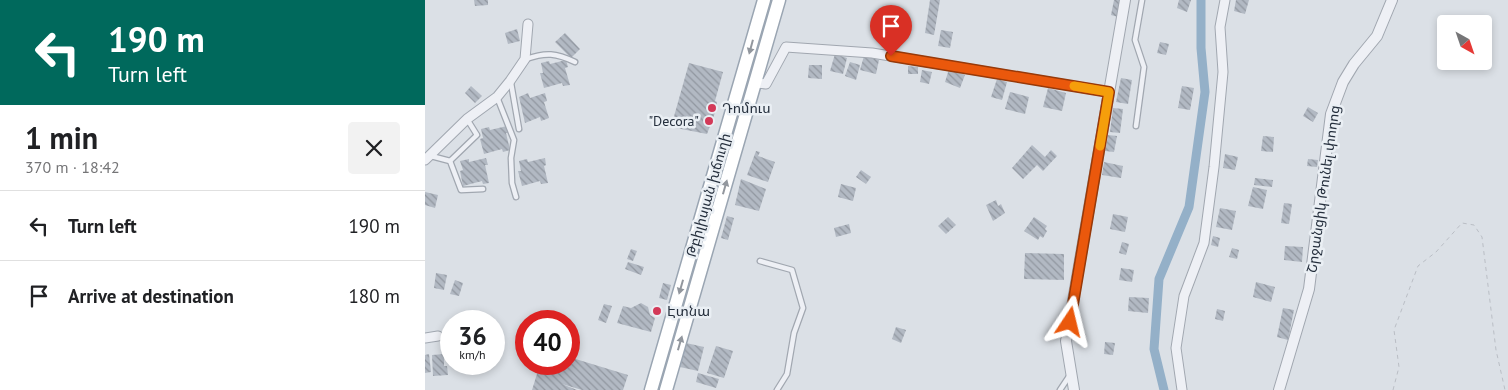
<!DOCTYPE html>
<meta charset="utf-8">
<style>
body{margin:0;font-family:"PT Sans","Noto Sans Armenian",sans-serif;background:#f2f2f2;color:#202124;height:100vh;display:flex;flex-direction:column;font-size:19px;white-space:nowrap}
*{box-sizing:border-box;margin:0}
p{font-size:16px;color:#757577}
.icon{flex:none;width:28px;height:28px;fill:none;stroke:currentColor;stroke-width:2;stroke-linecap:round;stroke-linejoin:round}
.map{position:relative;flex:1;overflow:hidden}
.details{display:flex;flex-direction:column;background:#fff;width:425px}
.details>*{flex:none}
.top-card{background:#00695c;color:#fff;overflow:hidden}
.needle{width:32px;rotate:140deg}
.fabs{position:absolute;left:1012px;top:15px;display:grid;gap:10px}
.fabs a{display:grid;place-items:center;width:55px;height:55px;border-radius:5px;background:#fff;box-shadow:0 2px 8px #0003;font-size:25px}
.speed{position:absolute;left:15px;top:310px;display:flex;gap:10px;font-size:25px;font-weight:700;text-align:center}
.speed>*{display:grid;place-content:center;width:65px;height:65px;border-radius:50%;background:#fff;box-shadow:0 2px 8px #0003;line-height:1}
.speed small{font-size:12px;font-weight:400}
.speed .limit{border:8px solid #d22;background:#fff;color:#111}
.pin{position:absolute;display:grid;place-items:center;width:42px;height:42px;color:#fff;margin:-51px -21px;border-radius:50% 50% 50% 0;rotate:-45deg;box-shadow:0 0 5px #0007}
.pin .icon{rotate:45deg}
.me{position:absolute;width:55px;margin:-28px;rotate:10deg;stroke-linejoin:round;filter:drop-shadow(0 0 4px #0008)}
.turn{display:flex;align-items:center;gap:18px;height:105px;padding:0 25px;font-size:22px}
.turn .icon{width:65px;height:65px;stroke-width:2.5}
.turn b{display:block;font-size:35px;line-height:42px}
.round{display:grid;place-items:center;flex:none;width:52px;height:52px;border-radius:5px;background:#f2f2f2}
.overview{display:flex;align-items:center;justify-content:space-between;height:85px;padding:0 25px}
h1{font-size:30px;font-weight:700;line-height:38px}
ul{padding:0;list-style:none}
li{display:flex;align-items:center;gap:15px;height:70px;padding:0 25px;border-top:1px solid #e0e0e0}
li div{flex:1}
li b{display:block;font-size:19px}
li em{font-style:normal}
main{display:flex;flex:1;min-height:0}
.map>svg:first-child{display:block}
</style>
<main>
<section class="details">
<div class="top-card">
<div class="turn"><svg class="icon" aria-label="left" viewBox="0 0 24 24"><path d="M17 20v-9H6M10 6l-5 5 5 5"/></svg><div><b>190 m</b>Turn left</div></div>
</div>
<div class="overview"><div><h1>1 min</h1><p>370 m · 18:42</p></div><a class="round"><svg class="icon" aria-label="close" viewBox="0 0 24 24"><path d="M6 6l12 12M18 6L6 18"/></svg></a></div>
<ul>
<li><svg class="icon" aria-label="left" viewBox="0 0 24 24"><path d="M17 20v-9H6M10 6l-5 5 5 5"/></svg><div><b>Turn left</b></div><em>190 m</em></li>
<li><svg class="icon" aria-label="arrive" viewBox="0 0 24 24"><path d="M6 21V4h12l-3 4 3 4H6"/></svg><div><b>Arrive at destination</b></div><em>180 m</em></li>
</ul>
</section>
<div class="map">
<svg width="1083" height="390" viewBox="0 0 1083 390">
<defs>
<pattern id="building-back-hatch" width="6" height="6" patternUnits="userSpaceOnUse" patternTransform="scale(1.25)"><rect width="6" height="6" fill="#b2b9c3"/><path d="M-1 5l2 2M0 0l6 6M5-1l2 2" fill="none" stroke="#9197a0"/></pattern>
</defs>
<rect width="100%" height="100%" fill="#dbe0e6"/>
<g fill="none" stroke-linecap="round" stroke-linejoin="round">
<path stroke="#94b0c8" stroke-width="9" d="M739,390L729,349L734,279L764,207L780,92L776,48V0"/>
</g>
<g fill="url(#building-back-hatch)">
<path d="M49,0H63V5L50,6Z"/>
<path d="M505,0H515L509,35L500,33Z"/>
<path d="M689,0H697L693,17L686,15Z"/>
<path d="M754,0H766L762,12L752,8Z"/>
<path d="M811,0H824L820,14L809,11Z"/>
<path d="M92,29L95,41L83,44L80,33Z"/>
<path d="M516,30L528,32L525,48L513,46Z"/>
<path d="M140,33L155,49L146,58L130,42Z"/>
<path d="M735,42L744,44L741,55L732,53Z"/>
<path d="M410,54L422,58L418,74L405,71Z"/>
<path d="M439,56L454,60L451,74L435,70Z"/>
<path d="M141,60L143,67L140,68L145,85L138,86L137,83L119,88L115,73H118L116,63L124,61L125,64Z"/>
<path d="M425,62L435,65L431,80L420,76Z"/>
<path d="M264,63L298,72L290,101L292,102L291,110L282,134L246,127Z"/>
<path d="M384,65H397V79L383,78Z"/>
<path d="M483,66L493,67V74H483Z"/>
<path d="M524,69L540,75L535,88L520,82Z"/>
<path d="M497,70L507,72L504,84L495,82Z"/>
<path d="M696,78L707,80L703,104L691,102Z"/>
<path d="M572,79L582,82L577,100L566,97Z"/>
<path d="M46,86L57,96L50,103L40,93Z"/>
<path d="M757,86L769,88L765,110L753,108Z"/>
<path d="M623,88L641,93L637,111L618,107Z"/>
<path d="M585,92L604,97L600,114L580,109Z"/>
<path d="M103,93L105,98L120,93L122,101L119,102L124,118L116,121L115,117L100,123L94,97Z"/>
<path d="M883,107L893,113L888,122L878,116Z"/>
<path d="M688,108L698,109L695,133L685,132Z"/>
<path d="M82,126L83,133H81L85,150L78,152L77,149L59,154L55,139L58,138L56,129L64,127L65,130Z"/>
<path d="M683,135L692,136L689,152L680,151Z"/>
<path d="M838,136L849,137L848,152L836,151Z"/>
<path d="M607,145L620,157L626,150L632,156L618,171L612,165L598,179L587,168Z"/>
<path d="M331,151L335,152L333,156L350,162L343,182L322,175Z"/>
<path d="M800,154L813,157L810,170L798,168Z"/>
<path d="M61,158L63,165H60L64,183L58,184L57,181L38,186L35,171L38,170L35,161L44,159V162Z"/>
<path d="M120,158L121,165L119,166L123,183L116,184L115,181L97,186L93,171H96L94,161L102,159L103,162Z"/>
<path d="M883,159L893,160L892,167L882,166Z"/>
<path d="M679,162L698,166L696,178L677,175Z"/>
<path d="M436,170L446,177L441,184L431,177Z"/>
<path d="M830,178L848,180L847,187L829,185Z"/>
<path d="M316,179L341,189L334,211L310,205Z"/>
<path d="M416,184L431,188L428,201L413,197Z"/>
<path d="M828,187L842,190L838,209L823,206Z"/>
<path d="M0,192L13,195L10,208L0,205Z"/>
<path d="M571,200L573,206L576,204L580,213L568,221L561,205Z"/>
<path d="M859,203L867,204L864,224L856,223Z"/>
<path d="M795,208L811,211L807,230L791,227Z"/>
<path d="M688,214L703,217L700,232L685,229Z"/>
<path d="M302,216L309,218L303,240L296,238Z"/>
<path d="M523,217L531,225L521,234L513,226Z"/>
<path d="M609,217L622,226L620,229L622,231L618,238L615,236L613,240L599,231Z"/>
<path d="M424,224L426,233L411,237L409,228Z"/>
<path d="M788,236L795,238L793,247L786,245Z"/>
<path d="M697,242L704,244L701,255L694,253Z"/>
<path d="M860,246L878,247L877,262L859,260Z"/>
<path d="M807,248L814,250L812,259L804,257Z"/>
<path d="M206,249L212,251L208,261L202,259Z"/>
<path d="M600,253L639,254V280L599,279Z"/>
<path d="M203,262L219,267L216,275L200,269Z"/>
<path d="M696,268L709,270L707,282L694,280Z"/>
<path d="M11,273L22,275L19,290L9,288Z"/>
<path d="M30,280L38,283L34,296L25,294Z"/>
<path d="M831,282L850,287L846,302L828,297Z"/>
<path d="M238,283L246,285L242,300L234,298Z"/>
<path d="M704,297L724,298L723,313L703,311Z"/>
<path d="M216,303L223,307L225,315L230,318L226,332L192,323L198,306L206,308Z"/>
<path d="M179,304L187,306L181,323L173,320Z"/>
<path d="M858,308L869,310L863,340L852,337Z"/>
<path d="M792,309L800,311L798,321L790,319Z"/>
<path d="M471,327L481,330L476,343L467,339Z"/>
<path d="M680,342L690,343L688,355L679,354Z"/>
<path d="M261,343L279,347L273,371L255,367Z"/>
<path d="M291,346L308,351L299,378L282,373Z"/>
<path d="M4,354L6,372L0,373V355Z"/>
<path d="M19,354V366H22L23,375L8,376L7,355Z"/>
<path d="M144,357L203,375L198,390H157L137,384L152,390H107L115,364H144Z"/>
<path d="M273,373L294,379L291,388L271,382Z"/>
</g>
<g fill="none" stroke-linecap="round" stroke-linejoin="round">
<defs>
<g id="service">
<path d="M101,59C121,52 131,53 150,62"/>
<path d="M86,83L94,129"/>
<path d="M72,97L89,140L86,158L87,183L91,197"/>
<path d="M711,126L719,67L710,40L717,0"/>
<path d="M6,156L25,161L36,190L58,189"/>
<path d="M25,161L52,135L42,119"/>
<path d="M335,261L367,270L378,308L369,333L362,374L352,390"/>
<path d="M635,390L645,375"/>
</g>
<g id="minor">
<path d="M331,83L341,84L361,47L447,53L684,92"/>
<path d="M0,160L42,119L72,97L85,81L100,59L103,24"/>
<path d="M0,338L13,336"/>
<path d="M757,390L751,348L759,296L779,243L789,167L798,72L795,27L800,0"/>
</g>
<g id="tertiary">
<path d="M649,390L641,341L700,0"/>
<path d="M854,390L884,289L906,114L918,82L929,64L952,36L967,0"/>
</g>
<g id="primary">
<path d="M226,390L339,0"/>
<path d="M241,390L354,0"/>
</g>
</defs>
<use href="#service" stroke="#a1a7b0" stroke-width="7"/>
<use href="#minor" stroke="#a1a7b0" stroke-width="11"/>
<use href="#tertiary" stroke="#a1a7b0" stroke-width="12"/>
<use href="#primary" stroke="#9aa5b2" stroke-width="15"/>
<path stroke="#babec5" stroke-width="1" stroke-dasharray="4 4" stroke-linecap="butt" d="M968,390L974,367L969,330L993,266L1011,252L1037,223L1049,225L1057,237L1071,350L1080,390"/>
<use href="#service" stroke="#eef0f5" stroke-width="4.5"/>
<use href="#minor" stroke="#eef0f5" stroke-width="9"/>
<use href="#tertiary" stroke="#eef0f5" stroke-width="10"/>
<use href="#primary" stroke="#fff" stroke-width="12"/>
</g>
<defs><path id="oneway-solid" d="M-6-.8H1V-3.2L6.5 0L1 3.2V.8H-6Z" transform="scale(1.25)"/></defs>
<g fill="#92979e">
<use href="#oneway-solid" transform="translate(326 47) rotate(105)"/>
<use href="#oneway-solid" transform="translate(300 187) rotate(-74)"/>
<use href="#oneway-solid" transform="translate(256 287) rotate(106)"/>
<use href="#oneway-solid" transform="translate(255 343) rotate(-74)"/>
</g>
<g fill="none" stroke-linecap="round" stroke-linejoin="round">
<defs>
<path id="route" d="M466,56L684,92L645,322"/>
</defs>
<use href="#route" stroke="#983908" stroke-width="12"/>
<use href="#route" stroke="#ea580c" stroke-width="9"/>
<path stroke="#f59e0b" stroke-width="9" d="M649,86L684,92L675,146"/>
</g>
<g fill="#d33958" stroke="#eaeff4" stroke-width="2">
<circle cx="287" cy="108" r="5"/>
<circle cx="284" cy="121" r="5"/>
<circle cx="232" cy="311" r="5"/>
</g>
<g text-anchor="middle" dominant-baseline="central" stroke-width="5" stroke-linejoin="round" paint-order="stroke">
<g font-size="14" fill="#252f3d" stroke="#eaeff4" text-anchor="start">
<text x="297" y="108">Դոմուս</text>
<text x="274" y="121" text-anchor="end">"Decora"</text>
<text x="242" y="311">Էտնա</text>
</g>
<g font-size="14" fill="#252f3d" stroke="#eaeff4">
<text transform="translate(898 189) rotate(-82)">Շրջանցիկ Թունել փողոց</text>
<text transform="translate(283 195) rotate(-74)">Թբիլիսյան խճուղի</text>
</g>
</g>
</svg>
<div class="fabs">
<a><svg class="needle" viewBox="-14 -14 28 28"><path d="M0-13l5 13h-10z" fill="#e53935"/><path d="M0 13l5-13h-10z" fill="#757577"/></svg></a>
</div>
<div class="speed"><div>36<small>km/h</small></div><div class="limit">40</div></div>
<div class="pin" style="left:466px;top:56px;background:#d93025"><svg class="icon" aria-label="arrive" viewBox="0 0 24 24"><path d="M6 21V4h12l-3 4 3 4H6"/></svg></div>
<svg class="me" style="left:645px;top:322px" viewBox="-20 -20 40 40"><path d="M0-17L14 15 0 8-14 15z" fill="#ea580c" stroke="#fff" stroke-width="4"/></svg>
</div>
</main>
